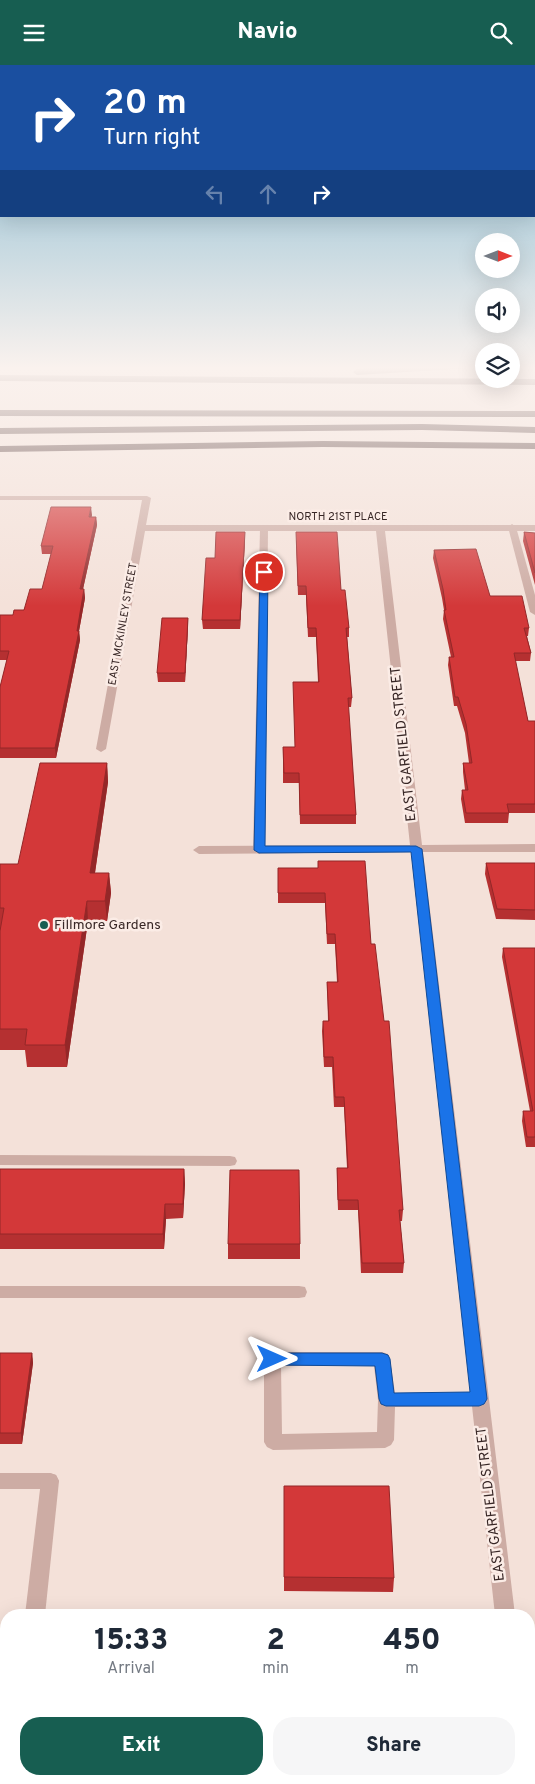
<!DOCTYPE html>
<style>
body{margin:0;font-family:Overpass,sans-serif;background:#f6f6f7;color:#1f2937;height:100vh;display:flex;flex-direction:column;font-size:19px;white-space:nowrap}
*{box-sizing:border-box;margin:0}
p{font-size:16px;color:#747a83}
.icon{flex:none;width:28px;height:28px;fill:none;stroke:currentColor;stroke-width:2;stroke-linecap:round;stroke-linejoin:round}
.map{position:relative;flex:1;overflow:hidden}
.side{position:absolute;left:0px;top:1544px;width:535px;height:176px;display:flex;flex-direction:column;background:#fff;border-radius:20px 20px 0 0;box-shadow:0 5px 20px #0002}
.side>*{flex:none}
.banner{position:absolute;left:0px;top:0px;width:535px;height:152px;box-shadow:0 5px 20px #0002;background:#1a4fa0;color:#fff;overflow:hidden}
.needle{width:32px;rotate:90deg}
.fabs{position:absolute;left:475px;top:168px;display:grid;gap:10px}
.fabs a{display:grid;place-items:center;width:45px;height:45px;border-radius:50%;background:#fff;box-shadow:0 5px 20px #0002;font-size:25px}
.pin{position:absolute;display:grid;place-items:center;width:42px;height:42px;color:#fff;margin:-21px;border:2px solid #fff;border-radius:50%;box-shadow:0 1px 5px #0007}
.me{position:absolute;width:55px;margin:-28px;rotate:90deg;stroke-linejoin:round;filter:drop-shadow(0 0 4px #0008)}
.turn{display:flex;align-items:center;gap:18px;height:105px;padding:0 20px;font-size:22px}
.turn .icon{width:65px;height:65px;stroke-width:2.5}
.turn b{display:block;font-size:35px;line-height:42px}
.lanes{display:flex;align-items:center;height:48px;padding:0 20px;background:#0003;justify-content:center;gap:25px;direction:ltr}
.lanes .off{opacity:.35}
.eta{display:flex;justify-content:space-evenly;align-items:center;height:85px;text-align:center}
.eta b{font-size:30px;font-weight:800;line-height:35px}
.button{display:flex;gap:10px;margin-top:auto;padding:10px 20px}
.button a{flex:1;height:58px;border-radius:20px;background:#175e51;color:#fff;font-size:20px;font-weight:800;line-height:58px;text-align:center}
.button a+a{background:#f6f6f7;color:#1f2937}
header{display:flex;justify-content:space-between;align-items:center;height:65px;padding:0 20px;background:#175e51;color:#fff;font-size:22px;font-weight:800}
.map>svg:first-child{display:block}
</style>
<header><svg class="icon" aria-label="menu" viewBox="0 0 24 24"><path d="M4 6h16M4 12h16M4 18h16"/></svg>Navio<svg class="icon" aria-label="search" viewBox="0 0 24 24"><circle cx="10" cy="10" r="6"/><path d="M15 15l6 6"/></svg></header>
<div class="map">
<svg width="535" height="1719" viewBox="0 0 535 1719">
<rect width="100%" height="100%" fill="#f4e1d9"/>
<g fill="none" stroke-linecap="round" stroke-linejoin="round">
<g fill="#cdaca4" fill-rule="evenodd">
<path d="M512,459L516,462L535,530V550L530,547L508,462Z"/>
<path d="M264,460L268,463L265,785L259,789L253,785L260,463Z"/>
<path d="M0,1090L230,1091L235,1092L237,1096L235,1100L230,1101L0,1100Z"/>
<path d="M0,1221H299L305,1222L307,1227L305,1232L299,1233H0Z"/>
<path d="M272,1287H382L388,1289L390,1294L395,1328L479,1327L485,1329L488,1334L485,1339L479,1341L395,1342L394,1375L391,1380L385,1383L273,1385L267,1382L264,1377V1294L266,1289ZM281,1301H374L378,1335L377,1367L282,1369Z"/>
<path d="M0,1408H50L56,1410L59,1416L56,1422L50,1424H0Z"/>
<rect x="529" y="1594" width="6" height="20"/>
<path d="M137,1714H157L158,1719H136Z"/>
</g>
<g fill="#cdaca4" fill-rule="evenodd">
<path d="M0,431H147L151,433L146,460H535V466H385L422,780L535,779V787H423L515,1550H495L411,787L199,789L193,785L199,781L410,780L376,466H145L106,684L101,687L96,684L142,435H0Z"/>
<path d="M50,1408L56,1410L59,1416L45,1550H25L41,1416L44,1410Z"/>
<path d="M529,1705L531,1707L535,1719H514V1714H529Z"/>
<path d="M6,1710V1714H25L26,1719H4Z"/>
</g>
<g fill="#5a3e3c" fill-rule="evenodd">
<path d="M427,301H475L471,303L357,310L353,307L357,304Z"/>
<path d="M0,310L535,314V320L0,316Z"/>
<path d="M0,345L535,346V352L0,351Z"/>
<path d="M422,359L535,362V368L422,365L0,369V363Z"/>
<path d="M323,376L535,378V384L323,382L0,387V381Z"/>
</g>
</g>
<g fill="#b53031">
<path d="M92,450L91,452H96L97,460L83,524H84L85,533L79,566L80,575L56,693H0V622L7,595H0V550H13L24,545L42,524L51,489H42L41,481Z"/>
<path d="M524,467L535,468V520L523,476Z"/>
<path d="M245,475L240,564H203L202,555L215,493Z"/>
<path d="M296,475L341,525L349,563V572H347L352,633L351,642H348L356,750V759H300L299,718H283V682H295L318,617L316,572H308L306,530H298Z"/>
<path d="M434,485L529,563L528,571H527L531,588L530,596H515L528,656H535V748H509L508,758H465L461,734L462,725H465L463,707V698H469L465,668L457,641H454L448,600L449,592H451L443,554L444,545L442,533L433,493Z"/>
<path d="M188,553V562L185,617H158L157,608Z"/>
<path d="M107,698L108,717L95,808H109L111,828L107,856H88L67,1002H27L25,985H0V799H18Z"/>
<path d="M318,796L371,879L403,1145L402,1156H400L404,1198L403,1208H361L358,1145H338L337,1114V1103H347L344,1042H334L332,1002H324L322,966L323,956H328L327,917H337L335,879H327L325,838H278V803H318Z"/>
<path d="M486,798H535V855L496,854L485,809Z"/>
<path d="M503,883H535V1082H526L522,1056L523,1046H530L502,892Z"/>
<path d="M0,1104H184L185,1119L183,1153L166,1154L164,1184H0Z"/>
<rect x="228" y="1179" width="72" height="15"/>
<path d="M0,1288H32L33,1298L22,1379H0Z"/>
<path d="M284,1421L394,1513L393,1527L284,1526Z"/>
<rect x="0" y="1624" width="6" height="66"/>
</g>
<g fill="#942728">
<path d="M91,442L92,450L90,460L89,452Z"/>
<path d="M96,452L97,460L81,533L80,524Z"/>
<path d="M245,467V475L240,564V555Z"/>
<path d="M84,524L85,533L79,566L80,575L56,693L55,683Z"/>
<path d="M188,553V562L185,617V608Z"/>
<path d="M107,698L108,717L92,828L90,808Z"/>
<path d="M109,808L111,828L107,856L105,836Z"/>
<path d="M87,836L88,856L67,1002L65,980Z"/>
<path d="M184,1104L185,1119L183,1153V1139Z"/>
<path d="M165,1139L166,1154L164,1184L163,1169Z"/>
<path d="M32,1288L33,1298L22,1379L21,1368Z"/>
</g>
<g fill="#d33839" stroke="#942728">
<path d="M51,442H91L89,452H96L80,524H84L77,566H79L55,683H0V622L9,586H0V550H13L14,545H24L30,524H42L53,481H41Z"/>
<path d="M216,467H245L240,555H202L206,493H215Z"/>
<path d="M296,467H337L341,525H345L349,563H346L352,633H348L356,750H300L299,708H284L283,682H295L293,617H319L316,563H308L306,521H298Z"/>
<path d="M524,467L535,468V508Z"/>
<path d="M476,484L490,531H522L529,563H524L531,588H514L528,656H535V739H507L509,748H466L462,725H468L463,698H472L466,659L458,632H455L449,592H454L444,545H446L443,524L434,485Z"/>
<path d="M162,553H188L185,608H157Z"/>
<path d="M40,698H107L90,808H109L105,836H87L65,980H25L27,964H0V866L4,843H0V799H18Z"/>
<path d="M318,796H365L371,879H375L384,956H389L403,1145H399L404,1198H362L358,1135H338L337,1103H348L344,1032H335L333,992H324L323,956H329L327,917H338L335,869H327L325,828H278V803H318Z"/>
<path d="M486,798H535V845L497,844Z"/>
<path d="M503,883H535V1072H527L523,1046H533Z"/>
<path d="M0,1104H184L183,1139H165L163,1169H0Z"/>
<path d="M230,1105H299L300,1179H228Z"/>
<path d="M0,1288H32L21,1368H0Z"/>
<path d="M284,1421H389L394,1513L284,1512Z"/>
<rect x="0" y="1624" width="6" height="51"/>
<path d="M31,1714H371V1719H30Z"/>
</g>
<linearGradient id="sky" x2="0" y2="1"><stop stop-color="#7ab4ce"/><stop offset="0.56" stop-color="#faf2ee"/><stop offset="1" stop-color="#faf2ee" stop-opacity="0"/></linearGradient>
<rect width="535" height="541" fill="url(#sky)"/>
<path fill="#1a73e8" stroke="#114b97" d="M264,505L268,507L265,781H416L422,784L487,1334L484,1339L479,1341H386L381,1339L379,1334L375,1301L272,1300L267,1298L264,1294L267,1290L272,1288H382L388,1290L390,1294L394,1328L470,1327L411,787L259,788L254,785L260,507Z"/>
<circle fill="#175e51" stroke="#fbece6" stroke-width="2" cx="44" cy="860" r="5"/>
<g text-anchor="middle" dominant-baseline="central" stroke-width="5" stroke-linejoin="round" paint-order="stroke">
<g font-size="11" fill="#382726" stroke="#fbece6">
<text x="338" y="452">NORTH 21ST PLACE</text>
<text transform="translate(123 559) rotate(-80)">EAST MCKINLEY STREET</text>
</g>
<g font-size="14" fill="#382726" stroke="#fbece6">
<text transform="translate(404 679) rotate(-96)">EAST GARFIELD STREET</text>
<text transform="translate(491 1439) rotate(-97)">EAST GARFIELD STREET</text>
</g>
<g font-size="14" fill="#382726" stroke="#fbece6" text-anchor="start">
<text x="54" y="860">Fillmore Gardens</text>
</g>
</g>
</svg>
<div class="fabs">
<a><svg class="needle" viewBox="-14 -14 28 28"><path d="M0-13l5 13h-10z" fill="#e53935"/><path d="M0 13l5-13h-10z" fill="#747a83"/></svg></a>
<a><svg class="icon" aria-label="sound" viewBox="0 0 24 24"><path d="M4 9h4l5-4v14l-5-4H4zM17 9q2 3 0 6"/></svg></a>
<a><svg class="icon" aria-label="layers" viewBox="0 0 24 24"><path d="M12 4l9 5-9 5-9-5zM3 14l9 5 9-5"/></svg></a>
</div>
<div class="pin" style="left:264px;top:507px;background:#d93025"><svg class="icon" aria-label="arrive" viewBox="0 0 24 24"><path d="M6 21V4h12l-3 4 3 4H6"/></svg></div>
<svg class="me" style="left:272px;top:1294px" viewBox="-20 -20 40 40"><path d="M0-17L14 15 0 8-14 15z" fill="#1a73e8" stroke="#fff" stroke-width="4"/></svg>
<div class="banner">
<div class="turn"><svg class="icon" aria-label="right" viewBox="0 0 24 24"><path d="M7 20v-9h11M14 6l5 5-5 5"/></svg><div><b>20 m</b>Turn right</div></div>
<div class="lanes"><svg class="icon off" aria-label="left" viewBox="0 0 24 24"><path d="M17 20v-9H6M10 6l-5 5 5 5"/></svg><svg class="icon off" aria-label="ahead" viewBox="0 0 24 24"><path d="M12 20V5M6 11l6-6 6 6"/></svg><svg class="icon" aria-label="right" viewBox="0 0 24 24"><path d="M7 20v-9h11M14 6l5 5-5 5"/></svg></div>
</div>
<section class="side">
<div class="eta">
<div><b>15:33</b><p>Arrival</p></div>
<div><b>2</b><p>min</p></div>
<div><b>450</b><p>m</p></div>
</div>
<div class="button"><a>Exit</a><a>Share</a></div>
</section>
</div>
